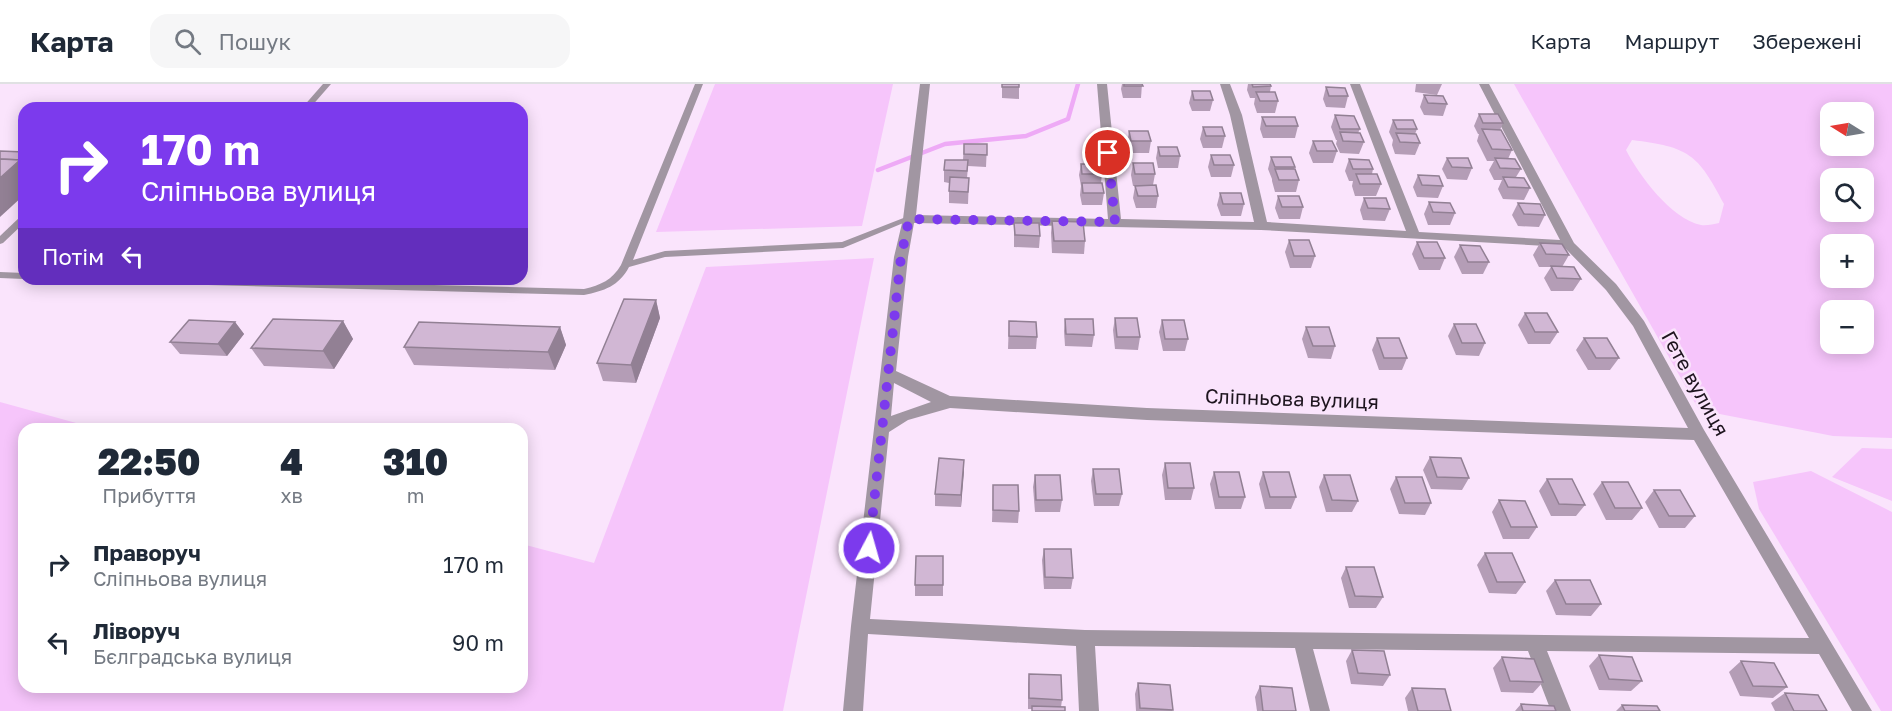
<!DOCTYPE html>
<html lang="uk">
<meta charset="utf-8">
<style>
body{margin:0;font-family:"Golos Text",sans-serif;background:#f6f6f7;color:#1f2937;height:100vh;display:flex;flex-direction:column;font-size:22px;white-space:nowrap}
*{box-sizing:border-box;margin:0}
p{font-size:20px;color:#747a83}
.icon{flex:none;width:33px;height:33px;fill:none;stroke:currentColor;stroke-width:2;stroke-linecap:round;stroke-linejoin:round}
.map{position:relative;flex:1;overflow:hidden}
.details{position:absolute;left:18px;top:339px;width:510px;height:270px;display:flex;flex-direction:column;background:#fff;border-radius:18px;box-shadow:0 3px 15px #0003}
.details>*{flex:none}
.top-card{position:absolute;left:18px;top:18px;width:510px;height:183px;border-radius:18px;box-shadow:0 3px 15px #0003;background:#7c3aed;color:#fff;overflow:hidden}
.needle{width:39px;rotate:281deg}
.tools{position:absolute;left:1820px;top:18px;display:grid;gap:12px}
.tools a{display:grid;place-items:center;width:54px;height:54px;border-radius:12px;background:#fff;box-shadow:0 3px 15px #0003;font-size:30px}
.pin{position:absolute;display:grid;place-items:center;width:51px;height:51px;color:#fff;margin:-26px;border:3px solid #fff;border-radius:50%;box-shadow:0 2px 6px #0007}
.me{position:absolute;width:66px;margin:-33px;rotate:6deg;stroke-linejoin:round;filter:drop-shadow(0 0 4px #0008)}
.turn{display:flex;align-items:center;gap:21px;height:126px;padding:0 24px;font-size:27px}
.turn .icon{width:78px;height:78px;stroke-width:2.5}
.turn b{display:block;font-size:42px;line-height:51px}
.then{display:flex;align-items:center;height:57px;padding:0 24px;background:#0003;gap:12px;font-size:22px}
.eta{display:flex;justify-content:space-evenly;align-items:center;height:102px;text-align:center}
.eta b{font-size:36px;font-weight:800;line-height:42px}
ul{padding:0;list-style:none}
li{display:flex;align-items:center;gap:18px;height:78px;padding:0 24px}
li div{flex:1}
li b{display:block;font-size:22px}
li em{font-style:normal}
header{display:flex;align-items:center;gap:36px;box-sizing:border-box;height:84px;padding:0 30px;background:#fff;border-bottom:2px solid #e0e1e3}
header strong{font-size:28px}
nav{display:flex;gap:33px;margin-inline-start:auto;font-size:21px}
.search{width:420px;height:54px;background:#f6f6f7;display:flex;align-items:center;gap:15px;box-sizing:border-box;padding:0 21px;border-radius:18px;color:#747a83;font-size:22px}
.map>svg:first-child{display:block}
</style>
<header>
<strong>Карта</strong>
<div class="search"><svg class="icon" aria-label="search" viewBox="0 0 24 24"><circle cx="10" cy="10" r="6"/><path d="M15 15l6 6"/></svg>Пошук</div>
<nav><a>Карта</a><a>Маршрут</a><a>Збережені</a></nav>
</header>
<div class="map">
<svg width="1892" height="627" viewBox="0 0 1892 627">
<rect width="100%" height="100%" fill="#fae4fc"/>
<g fill="#f6c5fb" fill-rule="evenodd">
<path d="M715,0H893L862,142L656,148Z"/>
<path d="M1514,0H1892V354L1833,352L1699,326ZM1830,28H1863V62H1830ZM1632,56C1689,63 1698,70 1724,120L1719,139C1714,140 1706,142 1701,141C1671,135 1639,91 1626,66ZM1830,94H1863V128H1830ZM1830,160H1863V194H1830ZM1830,226H1863V260H1830Z"/>
<path d="M874,174L783,627H0V318L98,345H24V603H522V460L594,479L706,183Z"/>
<path d="M1862,364L1892,365V417L1832,393Z"/>
<path d="M1811,387L1892,428V627H1881L1759,425L1753,398Z"/>
</g>
<g fill="none" stroke-linecap="round" stroke-linejoin="round">
<path stroke="#eeaaf6" stroke-width="4.5" d="M878,86L945,60L1026,52L1068,35L1078,0"/>
<g fill="#a196a2" fill-rule="evenodd">
<path d="M323,0H331L310,24H302Z"/>
<path d="M695,0H703L633,176L665,167L842,158L906,133L909,132L913,135L843,164L665,173L629,183C619,202 604,207 584,211L93,198L88,195H210L584,205C601,201 612,196 621,181Z"/>
<path d="M24,131V139L3,159L0,160V152L21,132Z"/>
<path d="M0,188L24,189V195L0,194Z"/>
</g>
<path fill="#a196a2" fill-rule="evenodd" d="M920,0H930L916,131L1108,135L1097,0H1107L1121,135L1254,138L1230,31L1220,0H1230L1242,31L1267,138L1406,147L1350,0H1360L1419,148L1560,156L1479,0H1489L1574,159L1616,200L1644,237L1704,346L1872,627H1852L1819,570L1547,567L1571,627H1551L1528,567L1313,565L1330,627H1310L1295,564L1095,562L1099,627H1079L1076,562L868,550L863,627H843L851,542L894,173L903,135ZM914,139L1261,146L1564,163L1606,206L1633,242L1688,344L1147,324L950,312L896,287L908,173ZM894,299L931,318L891,332ZM950,324L1147,336L1694,356L1809,554L1085,546L870,535L889,348L908,336Z"/>
</g>
<g fill="#b49db6">
<path d="M1002,0H1019V15L1002,14Z"/>
<path d="M1122,0H1142L1141,14H1123L1121,5Z"/>
<path d="M1248,0H1270L1271,2L1270,8L1278,17L1275,29H1257L1254,20L1255,14H1250L1247,6Z"/>
<path d="M1416,0H1442L1437,11L1415,8Z"/>
<path d="M1326,3L1348,12L1345,24L1326,23L1323,15Z"/>
<path d="M1192,7L1213,16L1210,27H1192L1189,19Z"/>
<path d="M1424,11L1447,20L1443,32L1424,31L1420,23Z"/>
<path d="M1479,30L1503,39L1500,46L1512,66L1508,75L1521,85L1516,93L1530,104L1524,116L1503,115L1498,105L1502,96H1494L1489,86L1494,77H1487L1477,57L1479,50H1478L1474,42Z"/>
<path d="M1335,31L1360,45L1358,49L1364,58L1359,70L1340,69L1336,60L1337,56H1336L1331,43Z"/>
<path d="M1262,33L1298,42L1295,54H1263L1260,45Z"/>
<path d="M1393,36L1417,45L1415,50L1420,59L1415,71L1395,70L1392,61L1393,56L1389,48Z"/>
<path d="M1203,43L1225,52L1222,64H1203L1200,55Z"/>
<path d="M1129,47L1151,57L1149,69H1130L1127,59Z"/>
<path d="M1313,57L1337,67L1333,79H1313L1309,69Z"/>
<path d="M964,60H987L986,83L968,82L967,94H969L968,120L949,119V99L944,98V86L963,76Z"/>
<path d="M1158,63L1180,72L1178,84H1158L1156,74Z"/>
<path d="M1211,71L1234,81L1231,93H1211L1208,83Z"/>
<path d="M1271,73L1295,83L1294,85L1299,96L1296,108H1275L1272,97V95L1268,85Z"/>
<path d="M1447,74L1472,84L1467,96L1447,95L1442,85Z"/>
<path d="M1349,75L1373,85L1372,90L1381,100L1376,112H1355L1352,102L1353,97H1349L1345,87Z"/>
<path d="M1133,79L1155,90L1153,101L1158,112L1156,124H1136L1133,114L1135,102H1133L1131,91Z"/>
<path d="M1081,80L1102,90L1101,99L1104,109L1102,121H1082L1080,111L1081,102L1079,91Z"/>
<path d="M1418,91L1443,102L1438,114L1417,113L1413,103Z"/>
<path d="M1220,109L1244,120L1241,132H1221L1217,121Z"/>
<path d="M1278,112L1303,123L1300,135H1279L1275,124Z"/>
<path d="M1364,114L1390,125L1385,137L1363,136L1360,126Z"/>
<path d="M1429,118L1455,129L1450,141H1428L1424,130Z"/>
<path d="M1518,119L1545,131L1539,143L1518,142L1512,131Z"/>
<path d="M1052,137L1085,157L1084,170L1052,169L1051,149Z"/>
<path d="M1014,139L1040,152L1039,164L1014,163Z"/>
<path d="M1289,156L1315,172L1311,184H1290L1285,168Z"/>
<path d="M1417,158L1445,174L1440,186H1419L1412,170Z"/>
<path d="M1540,159L1569,171L1562,183L1581,195L1573,207H1551L1544,194L1551,183H1539L1533,171Z"/>
<path d="M1460,161L1489,178L1483,190H1462L1454,173Z"/>
<path d="M656,216L660,234L636,299L603,297L597,279Z"/>
<path d="M1525,229L1558,248L1550,260H1528L1518,241Z"/>
<path d="M1115,234L1140,253L1138,266L1115,265L1113,246Z"/>
<path d="M1065,235L1094,251L1092,263L1065,262L1064,247Z"/>
<path d="M1162,236L1188,255L1185,267H1163L1159,248Z"/>
<path d="M343,237L353,255L334,285L264,282L251,264Z"/>
<path d="M1009,237L1037,253L1036,265H1008Z"/>
<path d="M235,238L244,250L227,272L180,270L170,258Z"/>
<path d="M1454,240L1485,259L1479,272L1456,271L1448,252Z"/>
<path d="M560,243L566,261L555,286L414,281L404,263Z"/>
<path d="M1306,243L1335,262L1331,275L1308,274L1302,255Z"/>
<path d="M1377,254L1407,274L1402,286H1379L1372,266Z"/>
<path d="M1584,254L1619,274L1610,286H1588L1576,266Z"/>
<path d="M1430,373L1469,394L1462,406L1431,405L1423,386Z"/>
<path d="M964,376L961,423L935,422V410Z"/>
<path d="M1165,379L1194,404L1191,416H1165L1162,391Z"/>
<path d="M1093,385L1122,410L1119,422H1094L1091,397Z"/>
<path d="M1214,388L1245,413L1241,425H1215L1210,400Z"/>
<path d="M1263,388L1296,413L1291,425H1265L1259,400Z"/>
<path d="M1035,391L1062,416L1060,428H1035L1033,403Z"/>
<path d="M1324,391L1358,417L1352,428H1326L1319,403Z"/>
<path d="M1396,393L1431,419L1425,431L1399,430L1390,405Z"/>
<path d="M1547,395L1585,421L1576,432H1551L1539,407Z"/>
<path d="M1602,398L1642,424L1632,436H1606L1593,410Z"/>
<path d="M993,401L1019,427L1018,439L992,438Z"/>
<path d="M1654,406L1695,432L1685,444H1659L1645,418Z"/>
<path d="M1499,416L1537,443L1529,455H1503L1492,428Z"/>
<path d="M1044,465L1073,494L1071,505H1044L1042,476Z"/>
<path d="M1485,469L1525,498L1516,510L1489,509L1477,481Z"/>
<path d="M943,472V512H915V501Z"/>
<path d="M1346,483L1383,513L1376,524H1349L1341,494Z"/>
<path d="M1555,496L1601,520L1591,532L1556,531L1546,507Z"/>
<path d="M1352,566L1390,591L1383,602L1351,600L1346,577Z"/>
<path d="M1599,571L1642,597L1631,607L1599,606L1589,582Z"/>
<path d="M1502,573L1543,598L1533,609L1501,608L1493,584Z"/>
<path d="M1741,577L1787,603L1773,614L1740,612L1729,588Z"/>
<path d="M1029,590L1062,616L1061,623L1065,627H1032V625H1028V600Z"/>
<path d="M1138,599L1173,626L1172,627H1136L1135,610Z"/>
<path d="M1260,602L1296,627H1257L1255,613Z"/>
<path d="M1412,604L1451,627H1408L1405,614Z"/>
<path d="M1785,609L1827,627H1775L1771,619Z"/>
<path d="M1521,620L1556,627H1515Z"/>
<path d="M1622,621L1660,627H1616Z"/>
</g>
<g fill="#928094">
<path d="M20,76L24,80V111L0,133V94Z"/>
<path d="M656,216L660,234L636,299L631,281Z"/>
<path d="M343,237L353,255L334,285L323,267Z"/>
<path d="M235,238L244,250L227,272L218,260Z"/>
<path d="M560,243L566,261L555,286L548,268Z"/>
<path d="M964,376V388L961,423V411Z"/>
</g>
<g fill="#d1b7d4" stroke="#928094" stroke-width="1.5">
<rect x="1002" y="0" width="17" height="3"/>
<path d="M1124,0H1142L1143,2H1124Z"/>
<path d="M1252,0H1270L1271,2L1253,3Z"/>
<path d="M1326,3L1345,4L1348,12H1329Z"/>
<path d="M1192,7H1210L1213,16H1194Z"/>
<path d="M1256,8H1275L1278,17H1260Z"/>
<path d="M1424,11L1443,12L1447,20L1428,19Z"/>
<path d="M1479,30H1498L1503,39H1483Z"/>
<path d="M1335,31L1354,32L1360,45H1340Z"/>
<path d="M1262,33H1295L1298,42H1266Z"/>
<path d="M1393,36H1413L1417,45H1397Z"/>
<path d="M1203,43H1222L1225,52H1206Z"/>
<path d="M1482,45L1501,46L1512,66L1492,65Z"/>
<path d="M1129,47H1148L1151,57H1131Z"/>
<path d="M1340,48L1360,49L1364,58L1343,57Z"/>
<path d="M1396,49L1416,50L1420,59L1400,58Z"/>
<path d="M1313,57H1332L1337,67H1317Z"/>
<path d="M964,60H987V71L964,70Z"/>
<path d="M1158,63H1177L1180,72H1160Z"/>
<path d="M0,67L24,68V78H23L20,76L0,75Z"/>
<path d="M1211,71H1230L1234,81H1214Z"/>
<path d="M1271,73H1291L1295,83H1275Z"/>
<path d="M1447,74H1468L1472,84L1452,83Z"/>
<path d="M1495,74L1515,75L1521,85L1500,84Z"/>
<path d="M0,75L20,76L0,94Z"/>
<path d="M1349,75L1369,76L1373,85H1353Z"/>
<path d="M945,76H968L967,87L944,86Z"/>
<path d="M1133,79H1153L1155,90H1135Z"/>
<path d="M1081,80H1101L1102,90H1082Z"/>
<path d="M1275,85H1295L1299,96H1279Z"/>
<path d="M1356,90H1377L1381,100H1360Z"/>
<path d="M1418,91L1439,92L1443,102L1422,101Z"/>
<path d="M950,93L969,94L968,108L949,107Z"/>
<path d="M1503,93L1524,94L1530,104L1508,103Z"/>
<path d="M1082,99H1102L1104,109H1083Z"/>
<path d="M1156,101L1158,112H1138L1135,102Z"/>
<path d="M1220,109H1241L1244,120H1223Z"/>
<path d="M1278,112H1299L1303,123H1282Z"/>
<path d="M1364,114H1386L1390,125L1368,124Z"/>
<path d="M1429,118L1450,119L1455,129L1433,128Z"/>
<path d="M1518,119L1540,120L1545,131L1524,130Z"/>
<path d="M1052,137L1083,138L1085,157H1054Z"/>
<path d="M1014,139H1039L1040,152L1015,151Z"/>
<path d="M1289,156H1309L1315,172H1294Z"/>
<path d="M1417,158H1437L1445,174H1424Z"/>
<path d="M1540,159L1562,160L1569,171L1546,170Z"/>
<path d="M1460,161L1480,162L1489,178H1468Z"/>
<path d="M1551,182L1574,183L1581,195L1557,194Z"/>
<path d="M624,215L656,216L631,281L597,279Z"/>
<path d="M1525,229H1547L1558,248H1535Z"/>
<path d="M1115,234H1137L1140,253H1117Z"/>
<path d="M273,235L343,237L323,267L251,264Z"/>
<path d="M1065,235H1093L1094,251L1066,250Z"/>
<path d="M189,236L235,238L218,260L170,258Z"/>
<path d="M1162,236H1184L1188,255H1165Z"/>
<path d="M1009,237L1036,238L1037,253L1009,252Z"/>
<path d="M419,238L560,243L548,268L404,263Z"/>
<path d="M1454,240H1476L1485,259H1462Z"/>
<path d="M1306,243H1329L1335,262H1313Z"/>
<path d="M1377,254H1399L1407,274H1384Z"/>
<path d="M1584,254H1607L1619,274H1596Z"/>
<path d="M1430,373L1461,374L1469,394L1437,393Z"/>
<path d="M939,374L964,376L961,411L935,410Z"/>
<path d="M1165,379H1190L1194,404H1168Z"/>
<path d="M1093,385H1119L1122,410H1096Z"/>
<path d="M1214,388H1239L1245,413H1219Z"/>
<path d="M1263,388H1289L1296,413H1270Z"/>
<path d="M1035,391H1060L1062,416H1036Z"/>
<path d="M1324,391H1350L1358,417L1332,416Z"/>
<path d="M1396,393H1422L1431,419H1405Z"/>
<path d="M1547,395H1572L1585,421L1559,420Z"/>
<path d="M1602,398H1628L1642,424H1615Z"/>
<path d="M993,401H1018L1019,427L993,426Z"/>
<path d="M1654,406H1680L1695,432H1669Z"/>
<path d="M1499,416L1525,417L1537,443H1511Z"/>
<path d="M1044,465H1071L1073,494L1045,493Z"/>
<path d="M1485,469H1512L1525,498H1497Z"/>
<path d="M916,472H943V501H915Z"/>
<path d="M1346,483H1374L1383,513L1355,512Z"/>
<path d="M1555,496H1590L1601,520H1566Z"/>
<path d="M1352,566L1384,567L1390,591L1358,589Z"/>
<path d="M1599,571L1632,573L1642,597L1609,595Z"/>
<path d="M1502,573L1534,575L1543,598L1510,597Z"/>
<path d="M1741,577L1774,579L1787,603L1753,602Z"/>
<path d="M1029,590L1061,591L1062,616L1029,614Z"/>
<path d="M1138,599L1170,601L1173,626L1140,624Z"/>
<path d="M1260,602L1292,604L1296,627H1263Z"/>
<path d="M1412,604L1445,605L1451,627H1418Z"/>
<path d="M1785,609L1818,611L1827,627H1794Z"/>
<path d="M1521,620L1554,622L1556,627H1523Z"/>
<path d="M1622,621L1657,622L1660,627H1625Z"/>
<path d="M1032,622L1065,623V627H1032Z"/>
</g>
<g fill="none" stroke-linecap="round" stroke-linejoin="round">
<path stroke="#7c3aed" stroke-width="10" stroke-dasharray="0 18" d="M869,464L901,173L909,135L1115,138L1108,69"/>
</g>
<g text-anchor="middle" dominant-baseline="central" stroke-width="5" stroke-linejoin="round" paint-order="stroke">
<g font-size="20" fill="#1d141e" stroke="#fae4fc">
<text transform="translate(1696 299) rotate(61)">Гете вулиця</text>
<text transform="translate(1292 314) rotate(2)">Сліпньова вулиця</text>
</g>
</g>
</svg>
<div class="tools">
<a><svg class="needle" viewBox="-14 -14 28 28"><path d="M0-13l5 13h-10z" fill="#e53935"/><path d="M0 13l5-13h-10z" fill="#747a83"/></svg></a>
<a><svg class="icon" aria-label="search" viewBox="0 0 24 24"><circle cx="10" cy="10" r="6"/><path d="M15 15l6 6"/></svg></a>
<a>+</a>
<a>−</a>
</div>
<div class="pin" style="left:1108px;top:69px;background:#d93025"><svg class="icon" aria-label="arrive" viewBox="0 0 24 24"><path d="M6 21V4h12l-3 4 3 4H6"/></svg></div>
<svg class="me" style="left:869px;top:464px" viewBox="-20 -20 40 40"><circle r="17" fill="#7c3aed" stroke="#fff" stroke-width="3"/><path d="M0-11L8 9 0 5-8 9z" fill="#fff"/></svg>
<div class="top-card">
<div class="turn"><svg class="icon" aria-label="right" viewBox="0 0 24 24"><path d="M7 20v-9h11M14 6l5 5-5 5"/></svg><div><b>170 m</b>Сліпньова вулиця</div></div>
<div class="then">Потім<svg class="icon" aria-label="left" viewBox="0 0 24 24"><path d="M17 20v-9H6M10 6l-5 5 5 5"/></svg></div>
</div>
<section class="details">
<div class="eta">
<div><b>22:50</b><p>Прибуття</p></div>
<div><b>4</b><p>хв</p></div>
<div><b>310</b><p>m</p></div>
</div>
<ul>
<li><svg class="icon" aria-label="right" viewBox="0 0 24 24"><path d="M7 20v-9h11M14 6l5 5-5 5"/></svg><div><b>Праворуч</b><p>Сліпньова вулиця</p></div><em>170 m</em></li>
<li><svg class="icon" aria-label="left" viewBox="0 0 24 24"><path d="M17 20v-9H6M10 6l-5 5 5 5"/></svg><div><b>Ліворуч</b><p>Бєлградська вулиця</p></div><em>90 m</em></li>
</ul>
</section>
</div>
